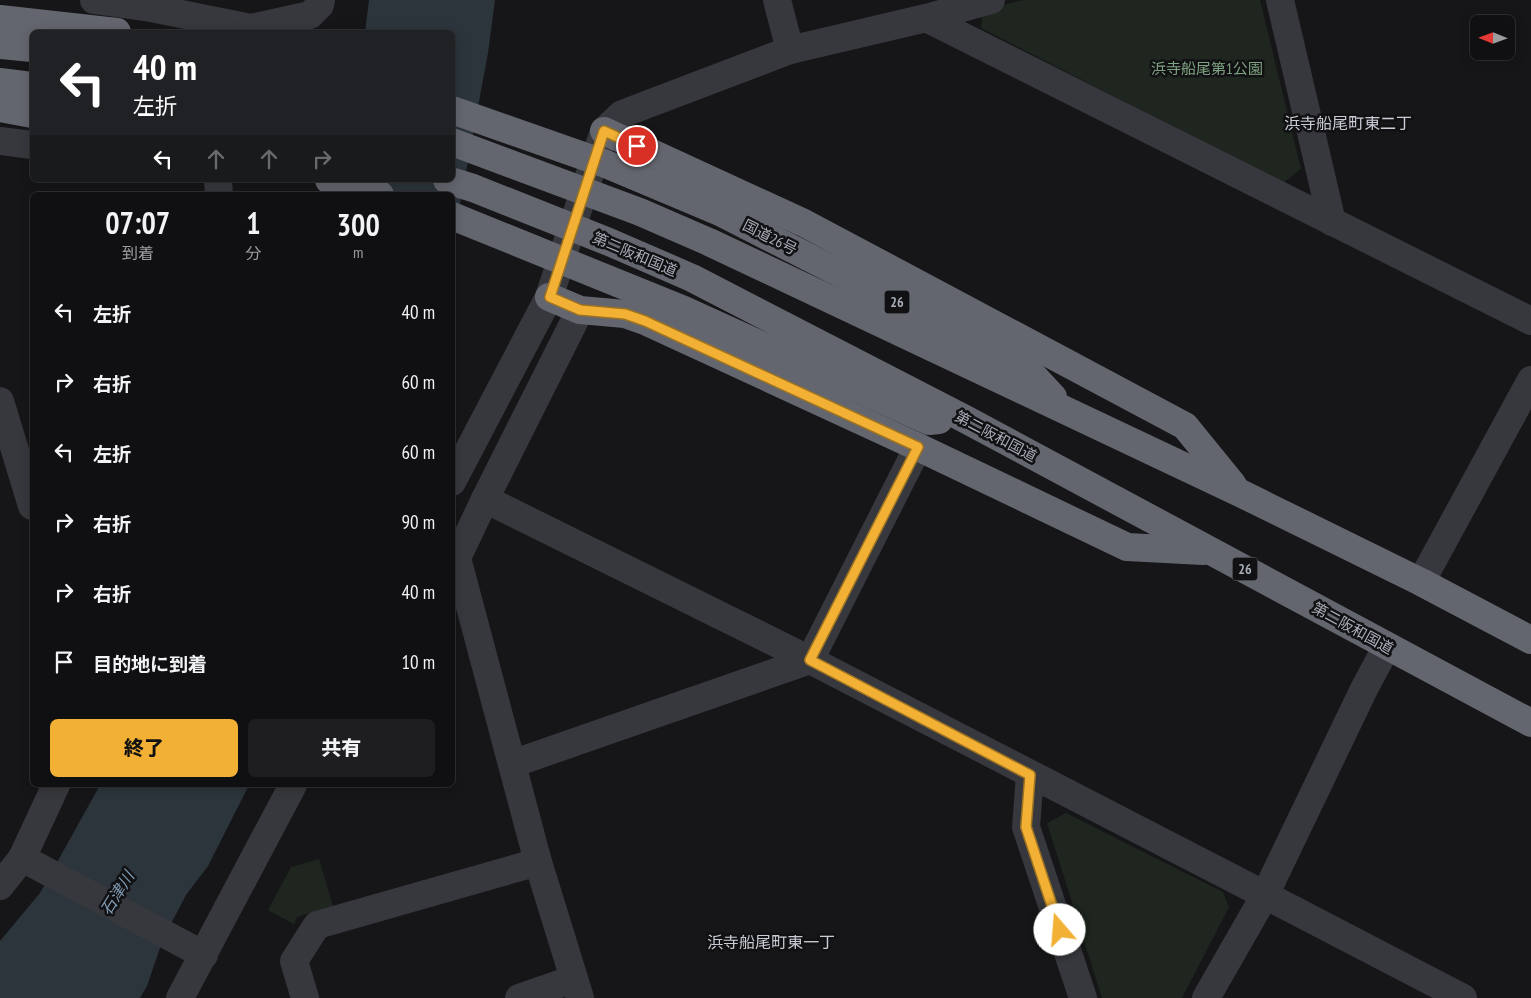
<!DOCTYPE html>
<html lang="ja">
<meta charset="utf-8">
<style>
body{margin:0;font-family:"PT Sans Narrow","Noto Sans JP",sans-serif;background:#1e1e20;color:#f1f3f6;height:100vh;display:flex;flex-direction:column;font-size:19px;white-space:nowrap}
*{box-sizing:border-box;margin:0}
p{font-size:16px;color:#9c9d9f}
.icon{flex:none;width:28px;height:28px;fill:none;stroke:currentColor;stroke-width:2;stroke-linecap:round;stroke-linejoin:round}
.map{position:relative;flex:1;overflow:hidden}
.side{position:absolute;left:30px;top:192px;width:425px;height:595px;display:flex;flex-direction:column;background:#101012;border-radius:8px;box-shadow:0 2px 12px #0003,0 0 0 1px #303032}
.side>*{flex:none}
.guide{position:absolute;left:30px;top:30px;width:425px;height:152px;border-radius:8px;box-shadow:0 2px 12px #0003,0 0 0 1px #303032;background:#202124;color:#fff;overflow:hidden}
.needle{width:32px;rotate:271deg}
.controls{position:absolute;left:1470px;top:15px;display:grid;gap:10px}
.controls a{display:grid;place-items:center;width:45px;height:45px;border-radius:8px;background:#101012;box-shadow:0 2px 12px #0003,0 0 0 1px #303032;font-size:25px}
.pin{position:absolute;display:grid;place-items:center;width:42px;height:42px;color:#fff;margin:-21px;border:2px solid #fff;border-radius:50%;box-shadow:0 1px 5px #0007}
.me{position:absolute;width:55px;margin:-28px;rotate:342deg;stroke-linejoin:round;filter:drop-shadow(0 0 4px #0008)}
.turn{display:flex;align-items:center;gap:18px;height:105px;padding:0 20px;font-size:22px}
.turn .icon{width:65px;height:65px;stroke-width:2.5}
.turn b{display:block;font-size:35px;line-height:42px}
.lanes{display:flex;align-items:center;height:48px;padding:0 20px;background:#0003;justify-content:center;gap:25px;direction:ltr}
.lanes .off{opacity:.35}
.eta{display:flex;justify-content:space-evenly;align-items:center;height:85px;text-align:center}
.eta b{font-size:30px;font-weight:800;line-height:35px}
.primary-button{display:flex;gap:10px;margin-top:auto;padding:10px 20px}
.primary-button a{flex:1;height:58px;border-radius:8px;background:#f2b134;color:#111;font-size:20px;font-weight:800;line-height:58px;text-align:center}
.primary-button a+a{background:#1e1e20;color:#f1f3f6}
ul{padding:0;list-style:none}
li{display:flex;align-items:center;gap:15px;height:70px;padding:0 20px}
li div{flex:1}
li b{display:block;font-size:19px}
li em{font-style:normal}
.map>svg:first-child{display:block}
</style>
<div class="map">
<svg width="1531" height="998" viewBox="0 0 1531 998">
<rect width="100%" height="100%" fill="#161618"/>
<g fill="#1e261f">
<path d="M1023,0H1260L1301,169L1283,183L981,28L983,10Z"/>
<path d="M1066,813L1223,892L1229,907L1182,998H1102L1047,823Z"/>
<path d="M319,859L333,906L297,917L294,924L268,910L291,867Z"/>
</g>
<g fill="#2c353c">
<path d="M369,0H495L488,53L453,242L452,195H335L337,180H452V32H365Z"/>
<path d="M100,785H249L208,866L186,895L163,939L147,986L140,998H0V941L40,893Z"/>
</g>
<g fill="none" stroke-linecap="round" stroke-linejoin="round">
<g stroke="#37383d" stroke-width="28">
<path d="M94,0L151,8L251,28"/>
<path d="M777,0L790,50"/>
<path d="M1280,0L1332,222"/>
<path d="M926,18L991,0"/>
<path d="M250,32L251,28L310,15L320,5L321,0"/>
<path d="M0,141L32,145"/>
<path d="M218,180L219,195"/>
<path d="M580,310L485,499L810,660L1265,895L1364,689L1387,646"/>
<path d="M0,401L32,506"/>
<path d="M452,482L549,297L604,131L622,114L790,50L926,18L1531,321"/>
<path d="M485,499L457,558L538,862L580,998"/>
<path d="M1421,582L1531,380"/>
<path d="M512,764L810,660L918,447"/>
<path d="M1030,775L1026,827L1083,998"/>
<path d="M22,858L204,955"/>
<path d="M0,886L22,858L56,785"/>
<path d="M180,998L293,785"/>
<path d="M305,998L294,961L317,925L538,862"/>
<path d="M519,998L574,979"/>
<path d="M1206,998L1265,895L1463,998"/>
</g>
<g stroke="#63666e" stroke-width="28">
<path d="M0,19L117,32"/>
<path d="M0,45L32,48"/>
<path d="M0,82L32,86"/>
<path d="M0,108L32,114"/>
<path d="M452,110L606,164L720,212L1026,368L1053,397"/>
<path d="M604,131L804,223L1185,426L1233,485"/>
<path d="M452,142L640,212L709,242L1238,492L1421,582L1531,640"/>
<path d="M329,180L380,195"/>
<path d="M447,180L473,188L609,242L692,278L965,419L1531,723"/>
<path d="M452,216L684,310L929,421L939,420"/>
<path d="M549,297L580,310L625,314L645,321L918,447L1127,547L1203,551"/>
</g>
</g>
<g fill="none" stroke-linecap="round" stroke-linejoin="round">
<defs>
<path id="route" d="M637,146L604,131L550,297L580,310L625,314L645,321L918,447L810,660L1030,775L1026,827L1060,930"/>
</defs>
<use href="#route" stroke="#9d7322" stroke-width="12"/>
<use href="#route" stroke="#f2b134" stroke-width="9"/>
</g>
<g text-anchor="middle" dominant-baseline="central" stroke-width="5" stroke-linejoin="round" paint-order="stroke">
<g fill="#111113" stroke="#7b7e86" stroke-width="1">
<rect x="884.5" y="290.5" width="25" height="23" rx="4"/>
<rect x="1232.5" y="557.5" width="25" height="23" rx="4"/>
</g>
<g font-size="14" font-weight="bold" fill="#a8adb8">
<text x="897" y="302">26</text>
<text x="1245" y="569">26</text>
</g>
<g font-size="15" fill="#7fa381" stroke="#111113">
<text x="1207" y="68">浜寺船尾第1公園</text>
</g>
<g font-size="15" fill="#a8adb8" stroke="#111113">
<text transform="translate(770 237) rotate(27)">国道26号</text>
<text transform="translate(635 254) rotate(23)">第二阪和国道</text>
<text transform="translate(996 436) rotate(28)">第二阪和国道</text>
<text transform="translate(1353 628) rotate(29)">第二阪和国道</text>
</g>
<g font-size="16" fill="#c9ccd4" stroke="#111113">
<text x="1348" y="123">浜寺船尾町東二丁</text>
<text x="771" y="942">浜寺船尾町東一丁</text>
</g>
<g font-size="16" font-style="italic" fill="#7f9bb3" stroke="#111113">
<text transform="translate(117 893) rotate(-58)">石津川</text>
</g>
</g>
</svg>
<div class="controls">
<a><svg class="needle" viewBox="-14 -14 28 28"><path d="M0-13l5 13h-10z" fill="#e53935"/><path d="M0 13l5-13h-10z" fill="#9c9d9f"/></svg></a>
</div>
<div class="pin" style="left:637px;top:146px;background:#d93025"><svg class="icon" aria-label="arrive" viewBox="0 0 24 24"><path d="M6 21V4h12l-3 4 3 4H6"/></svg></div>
<svg class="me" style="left:1060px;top:930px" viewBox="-20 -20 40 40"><circle r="19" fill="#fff"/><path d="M0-13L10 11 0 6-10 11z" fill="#f2b134"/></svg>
<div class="guide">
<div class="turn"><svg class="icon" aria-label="left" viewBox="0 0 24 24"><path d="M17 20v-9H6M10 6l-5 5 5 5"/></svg><div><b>40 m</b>左折</div></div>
<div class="lanes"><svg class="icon" aria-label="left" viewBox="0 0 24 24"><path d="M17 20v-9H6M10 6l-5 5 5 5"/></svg><svg class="icon off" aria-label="ahead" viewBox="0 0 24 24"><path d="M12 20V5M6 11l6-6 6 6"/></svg><svg class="icon off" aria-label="ahead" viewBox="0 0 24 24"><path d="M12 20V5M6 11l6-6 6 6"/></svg><svg class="icon off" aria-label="right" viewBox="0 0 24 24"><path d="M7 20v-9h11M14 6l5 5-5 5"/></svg></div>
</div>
<section class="side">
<div class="eta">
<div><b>07:07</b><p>到着</p></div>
<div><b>1</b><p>分</p></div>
<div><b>300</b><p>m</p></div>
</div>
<ul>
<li><svg class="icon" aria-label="left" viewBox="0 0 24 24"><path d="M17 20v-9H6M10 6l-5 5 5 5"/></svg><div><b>左折</b></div><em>40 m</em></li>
<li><svg class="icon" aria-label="right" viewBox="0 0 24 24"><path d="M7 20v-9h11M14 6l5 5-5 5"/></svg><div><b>右折</b></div><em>60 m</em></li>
<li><svg class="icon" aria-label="left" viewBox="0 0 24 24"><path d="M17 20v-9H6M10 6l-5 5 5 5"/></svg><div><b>左折</b></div><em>60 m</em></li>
<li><svg class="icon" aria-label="right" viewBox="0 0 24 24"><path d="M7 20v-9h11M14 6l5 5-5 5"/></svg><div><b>右折</b></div><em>90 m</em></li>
<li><svg class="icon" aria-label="right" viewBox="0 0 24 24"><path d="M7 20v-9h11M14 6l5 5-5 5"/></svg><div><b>右折</b></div><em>40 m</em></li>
<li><svg class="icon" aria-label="arrive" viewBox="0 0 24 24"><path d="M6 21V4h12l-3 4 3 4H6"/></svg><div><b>目的地に到着</b></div><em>10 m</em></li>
</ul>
<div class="primary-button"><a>終了</a><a>共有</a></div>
</section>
</div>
